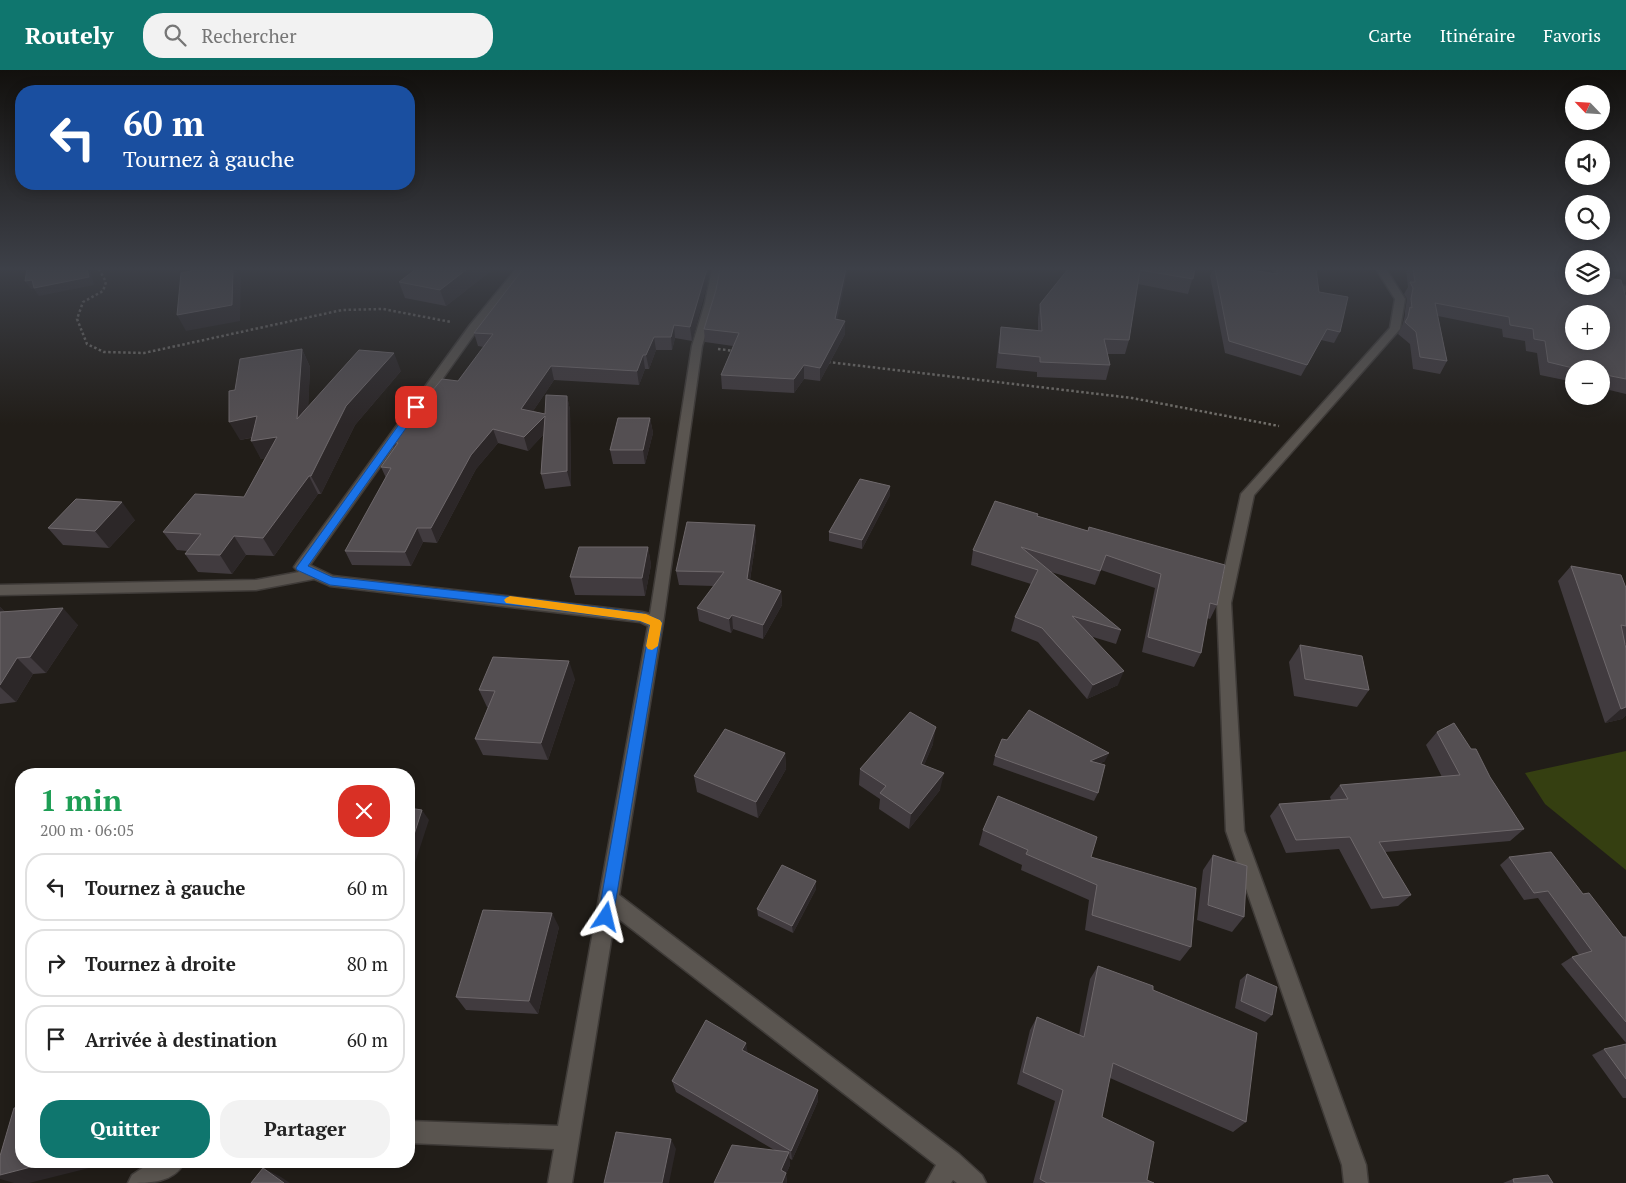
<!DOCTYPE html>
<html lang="fr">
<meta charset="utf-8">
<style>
body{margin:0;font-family:"PT Serif",serif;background:#f2f2f2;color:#222;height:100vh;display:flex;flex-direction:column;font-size:19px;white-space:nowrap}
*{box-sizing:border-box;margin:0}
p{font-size:16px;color:#767676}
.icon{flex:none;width:28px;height:28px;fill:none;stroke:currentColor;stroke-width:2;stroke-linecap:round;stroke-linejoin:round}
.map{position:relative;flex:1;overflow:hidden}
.details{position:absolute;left:15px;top:698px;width:400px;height:400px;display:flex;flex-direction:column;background:#fff;border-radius:20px;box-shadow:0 2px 12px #0003}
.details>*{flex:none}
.banner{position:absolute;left:15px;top:15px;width:400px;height:105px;border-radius:20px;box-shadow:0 2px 12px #0003;background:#1a4fa0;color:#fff;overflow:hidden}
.needle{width:32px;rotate:295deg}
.buttons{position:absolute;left:1565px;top:15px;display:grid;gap:10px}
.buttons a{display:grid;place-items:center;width:45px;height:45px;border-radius:50%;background:#fff;box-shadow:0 2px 12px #0003;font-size:25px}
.pin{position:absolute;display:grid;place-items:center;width:42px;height:42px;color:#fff;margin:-21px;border-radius:10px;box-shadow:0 2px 8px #0006}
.me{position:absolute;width:55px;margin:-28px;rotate:10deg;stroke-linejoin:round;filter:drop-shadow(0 0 4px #0008)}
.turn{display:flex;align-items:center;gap:18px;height:105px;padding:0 25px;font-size:22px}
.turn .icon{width:65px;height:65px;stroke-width:2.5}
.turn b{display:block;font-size:35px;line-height:42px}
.round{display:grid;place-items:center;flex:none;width:52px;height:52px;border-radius:20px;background:#f2f2f2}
.overview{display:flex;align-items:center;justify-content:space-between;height:85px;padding:0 25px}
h1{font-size:30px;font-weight:800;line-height:38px;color:#1e9e55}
.primary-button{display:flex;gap:10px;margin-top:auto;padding:10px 25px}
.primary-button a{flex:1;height:58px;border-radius:20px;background:#0f766e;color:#fff;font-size:20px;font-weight:800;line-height:58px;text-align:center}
.primary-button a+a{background:#f2f2f2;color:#222}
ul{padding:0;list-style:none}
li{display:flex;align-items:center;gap:15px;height:68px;margin:0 10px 8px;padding:0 15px;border:2px solid #e0e0e0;border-radius:20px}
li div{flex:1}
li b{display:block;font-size:19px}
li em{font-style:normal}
header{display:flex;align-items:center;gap:30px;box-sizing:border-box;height:70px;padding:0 25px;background:#0f766e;color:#fff}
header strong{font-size:24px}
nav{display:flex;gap:28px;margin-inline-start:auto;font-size:18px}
.search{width:350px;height:45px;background:#f2f2f2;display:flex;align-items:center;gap:12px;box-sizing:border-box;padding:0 18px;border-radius:20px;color:#767676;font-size:19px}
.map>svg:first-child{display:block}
</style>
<header>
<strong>Routely</strong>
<div class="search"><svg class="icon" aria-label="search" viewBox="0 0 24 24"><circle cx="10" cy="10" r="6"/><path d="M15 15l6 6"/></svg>Rechercher</div>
<nav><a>Carte</a><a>Itinéraire</a><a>Favoris</a></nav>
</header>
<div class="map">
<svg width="1626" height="1113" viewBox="0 0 1626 1113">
<rect width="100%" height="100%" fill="#211d18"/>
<path fill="#353f11" d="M1626,681V800L1545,734L1525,703Z"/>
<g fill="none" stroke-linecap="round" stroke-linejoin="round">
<defs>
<g id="minor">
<path d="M516,199H526L478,259L310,495L333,506L642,542L650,544L692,276L705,233L712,199H722L715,233L702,276L663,553L619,825L959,1084L982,1105L986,1113H957L953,1110L951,1113H926L936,1095L615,846L572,1113H548L554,1079L409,1073V1051L558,1056L648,556L640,552L330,516L314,509L256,520L0,525V515L256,510L299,502L294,497L296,494L470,255Z"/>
<path d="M1376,199H1386L1405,229L1400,259L1254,425L1231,533L1244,761L1366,1095L1368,1113H1344L1342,1095L1226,761L1217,533L1241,424L1390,258L1395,229Z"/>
<path d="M1601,213L1626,216V222L1598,218L1596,216H1601Z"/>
<path d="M153,1091H185C175,1113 150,1113 128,1113L132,1105Z"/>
</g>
</defs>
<use href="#minor" stroke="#3f3b38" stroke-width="3"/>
<g stroke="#73706b" stroke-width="2.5" stroke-dasharray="2.5 2.5" stroke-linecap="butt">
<path d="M99,199L106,212L103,221L83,232L77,249L87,274L104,282L144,283L342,240L383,239L451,252"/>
<path d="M718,279L735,281"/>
<path d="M828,292L1132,328L1279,356"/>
</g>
<use href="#minor" fill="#5a5550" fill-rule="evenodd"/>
</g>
<g fill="#413b3f">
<path d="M416,199H492V200L446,236L405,228L399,212Z"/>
<path d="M711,199L692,271L675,268L672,280H656L649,299H645L639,315L554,310L533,341L545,344L567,326L570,340L571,416L545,419L541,404L543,365L528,381L498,373L476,399L437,473L423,472L411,496L352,495L345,481L386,408L381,397L394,379L391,372L413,349L411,346L458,311L484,277L478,276L474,263Z"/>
<path d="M1068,199H1195L1188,224L1138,214L1129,270L1125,284H1107L1110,295L1106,310L1037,307V302L996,298L999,271L1001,257L1038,260V248L1040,234Z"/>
<path d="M1213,199H1244L1273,203L1272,199H1316L1319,222L1340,262L1334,273L1321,270L1301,306L1225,283L1210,206Z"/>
<path d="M1406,199H1574V216L1601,199L1619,201L1613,209L1626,228V324L1601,318V299H1574V312L1540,305L1537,283L1526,281L1525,271L1503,267L1502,259L1438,246L1447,291L1440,304L1413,299L1410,274L1398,264L1402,256L1404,249L1405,245V241L1407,229L1404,224L1408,217Z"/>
<path d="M716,220L838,249L845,264L820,311L804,309L794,323L722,319L721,305L733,276L705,272L704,259Z"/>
<path d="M302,279L310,297L308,337L401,301L355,355L321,424H318L274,486L246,485L232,504L198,502L185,484L187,481L177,480L163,462L244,427L265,388L261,389L251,368L240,370L235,320Z"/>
<path d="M650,348L653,363L645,394H613L610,380Z"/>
<path d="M890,425L862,479L829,471V462Z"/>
<path d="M1037,446L1088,461L1217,535L1210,549L1207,548L1201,583L1194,597L1142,582L1155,518L1101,500L1095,515L1051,502L1121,560L1116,574L1093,567L1118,615L1087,629L1038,572L1011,561L1015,547L1031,514L971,495L973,480Z"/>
<path d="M135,450L109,478L63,475L48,458Z"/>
<path d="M756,469L750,510L781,521L782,535L763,569L733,559L731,563L699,551L697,538L714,516L679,515L676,501Z"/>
<path d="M648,477L651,495L645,526L575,525L570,507Z"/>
<path d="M1571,496L1626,518V574H1625L1626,579V645L1622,649L1605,653L1558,511Z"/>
<path d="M0,537L4,541L78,555L46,603L33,604L16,632L0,634Z"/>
<path d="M1300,575L1369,620L1357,637L1294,626L1289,592Z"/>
<path d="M575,609L548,690L483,685L475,669L488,637H487L479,620Z"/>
<path d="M1437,662L1490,707L1524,759L1510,771L1385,782L1411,825L1398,836L1371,839L1339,779L1286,783L1270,746L1279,734L1331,730L1330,727L1340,715L1442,707L1426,675Z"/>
<path d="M933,674L924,695L940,720L909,759L879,739L880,729L859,715L860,699Z"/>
<path d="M785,683L786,699L758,748L697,722L694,706Z"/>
<path d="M995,686L1105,691L1099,694L1098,723L1094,731L993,695Z"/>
<path d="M983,760L1091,787L1191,877L1180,891L1085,860L1089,830L1021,800L1022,795L979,775Z"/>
<path d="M1213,785L1244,847L1232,862L1197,850L1203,800Z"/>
<path d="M1509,787L1583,824L1623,867H1626V973L1561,894L1572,887L1579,885L1538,828L1524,830L1500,795Z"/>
<path d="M816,819L793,863L758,846L757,839Z"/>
<path d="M559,857L538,944L466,940L456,927Z"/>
<path d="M1098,896L1153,920L1246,1052L1233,1062L1110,1008L1102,1047L1147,1110L1154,1113H1033L1055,1031L1017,1014L1030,960L1037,947L1079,965L1090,909Z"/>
<path d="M1247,904L1272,945L1265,952L1235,938L1240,910Z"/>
<path d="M1626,974V1028H1623L1592,985L1604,979Z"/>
<path d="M748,983L818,1020V1031L792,1090L789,1088L790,1095L786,1104L787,1113H714L776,1081L676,1022L672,1011Z"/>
<path d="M1513,1109L1553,1113H1503Z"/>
</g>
<g fill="#2c2728">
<path d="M87,199H90L94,215L39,226L34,219H31L25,211Z"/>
<path d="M233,199H237L241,208L240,251L186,261L177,245Z"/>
<path d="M467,199H492V200L446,236L440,220Z"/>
<path d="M707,199H711L692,271L690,257Z"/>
<path d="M846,199H848L835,262V249Z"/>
<path d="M1609,200L1601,211L1602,204Z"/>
<path d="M845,251V264L820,311V298Z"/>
<path d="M674,255L675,268L672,280L671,267Z"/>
<path d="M654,267L656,280L649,299L646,285Z"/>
<path d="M302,279L310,297L307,367L297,349Z"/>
<path d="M394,283L401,301L355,355L321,424L311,406L346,336Z"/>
<path d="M643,285L645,299L639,315L637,301Z"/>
<path d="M804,295V309L794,323V309Z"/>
<path d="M551,296L554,310L525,353L521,339Z"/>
<path d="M567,326L570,340L571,416L567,401Z"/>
<path d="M257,346L267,364L240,370L229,352Z"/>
<path d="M545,346L548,360L528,381L524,367Z"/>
<path d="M650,348L653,363L645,394L643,380Z"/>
<path d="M493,359L498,373L476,399L437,473L431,458L471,385Z"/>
<path d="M277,367L287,385L261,389L251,371Z"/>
<path d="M309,406L318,424L274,486L263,468Z"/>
<path d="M890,416V425L862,479V470Z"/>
<path d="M122,432L135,450L109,478L95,461Z"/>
<path d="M755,455L756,469L748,523L747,509Z"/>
<path d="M417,458L423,472L411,496L405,482Z"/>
<path d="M234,466L246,485L232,504L220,485Z"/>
<path d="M648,477L651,495L645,526L642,508Z"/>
<path d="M781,521L782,535L763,569V555Z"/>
<path d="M0,537L7,544L0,553Z"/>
<path d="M63,538L78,555L46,603L30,587Z"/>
<path d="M732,545L733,559L731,563L729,549Z"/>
<path d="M17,588L33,604L16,632L0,617V615Z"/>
<path d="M569,591L575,609L548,690L541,673Z"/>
<path d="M1124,601L1118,615L1087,629L1093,615Z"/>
<path d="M1626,637V645L1622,649L1605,653L1621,639Z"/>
<path d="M936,657L933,674L918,710L921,694Z"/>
<path d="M785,683L786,699L758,748L756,732Z"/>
<path d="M1109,683L1105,691L1086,700L1090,691Z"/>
<path d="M944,703L940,720L909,759L911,744Z"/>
<path d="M422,740L429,750L409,811V780Z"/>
<path d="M816,811V819L793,863L792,856Z"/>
<path d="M552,843L559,857L538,944L529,931Z"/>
<path d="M746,973L748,984L742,980Z"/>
<path d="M818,1020V1031L792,1090L791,1081Z"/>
<path d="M671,1069L676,1079L669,1113H662Z"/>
<path d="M789,1082L790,1095L786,1104L787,1113H782L781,1100Z"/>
<path d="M54,1091H98L97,1096L29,1113H14L0,1109V1105Z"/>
<path d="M263,1098L281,1107L290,1113H284Z"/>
</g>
<g fill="#544f52" stroke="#6e686b" fill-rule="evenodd">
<path d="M27,199H87L89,207L34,218L32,210L25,211Z"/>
<path d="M201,199H233L232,235L177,245L181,203Z"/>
<path d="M416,199H467L440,220L399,212Z"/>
<path d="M523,199H707L690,257L674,255L671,267H654L646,285H643L637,301L551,296L521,339L545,344L546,325L567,326V401L541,404L545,346L524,367L493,359L471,385L431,458H417L405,482L345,481L391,398L381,397L398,373L391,372L415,346H411L442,309L458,311L493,264L474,263Z"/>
<path d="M720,199H846L835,249L845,251L820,298L804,295L794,309L721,305L739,263L704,259L716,220Z"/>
<path d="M1068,199H1195L1193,209L1140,200L1129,270L1104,269L1110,295L1040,292V287L999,283L1001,257L1042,261L1040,234Z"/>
<path d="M1215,199H1244L1277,204V199H1316L1319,222L1348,227L1340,262L1327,259L1307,295L1229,271Z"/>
<path d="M1413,199H1546L1574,203V216H1601V199H1618L1619,201L1609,200L1602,204L1606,208L1621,210L1626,228V309L1601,304V299H1577L1548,292L1545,271L1534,269L1533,259L1510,255L1509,247L1435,233L1447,291L1420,287L1416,262L1405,252L1408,247L1410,237L1412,238L1411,229L1413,218L1410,212H1415ZM1574,244H1601V271H1574Z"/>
<path d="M302,279L297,349L359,280L394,283L346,336L311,406H309L263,468L234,466L220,485L185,484L201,464L163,462L195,424L244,427L277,367L251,371L257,346L229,352V321L235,320L240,289Z"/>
<path d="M618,348H650L643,380H610Z"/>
<path d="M860,409L890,416L862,470L829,462Z"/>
<path d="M76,429L122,432L95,461L48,458Z"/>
<path d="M995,431L1038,444L1037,446L1088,461L1089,457L1225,495L1217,535L1210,533L1201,583L1148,567L1161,504L1106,485L1100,501L1021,477L1121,560L1072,546L1124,601L1093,615L1042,558L1015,547L1038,500L973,480Z"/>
<path d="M687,452L755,455L747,509L781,521L763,555L732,545L729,549L697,538L724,502L676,501Z"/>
<path d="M579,477H648L642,508L570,507Z"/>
<path d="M1571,496L1621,505L1626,518V556L1621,555L1626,579V637L1621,639Z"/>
<path d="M63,538L30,587L17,588L0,615V542Z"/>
<path d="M1300,575L1362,586L1369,620L1305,609Z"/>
<path d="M493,587L569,591L541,673L475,669L495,621L479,620Z"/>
<path d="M1029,640L1109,683L1090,691L1105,695L1098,723L995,686L1002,669L1007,670Z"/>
<path d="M910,642L936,657L921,694L944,703L911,744L880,723L886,716L860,699Z"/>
<path d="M1454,653L1471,679H1476L1490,707L1524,759L1379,772L1411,825L1383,828L1350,767L1296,770L1279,734L1348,729L1340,715L1460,705L1437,662Z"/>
<path d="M725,659L785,683L756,732L694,706Z"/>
<path d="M998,726L1097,767L1091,787L1196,818L1191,877L1092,845L1097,815L1026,784L1028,780L983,760Z"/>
<path d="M409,738L422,740L409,780Z"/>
<path d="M1551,782L1583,824L1589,823L1623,867H1626V952L1572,887L1592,881L1548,821L1534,823L1509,787Z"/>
<path d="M1213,785L1247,796L1244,847L1208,835Z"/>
<path d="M782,795L816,811L792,856L757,839Z"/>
<path d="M483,840L552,843L529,931L456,927Z"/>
<path d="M1098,896L1153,916V920L1257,963L1246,1052L1113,993L1102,1047L1154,1072L1147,1110L1154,1113H1047L1040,1109L1063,1020L1023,1002L1037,947L1084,967Z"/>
<path d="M1247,904L1277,917L1272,945L1241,931Z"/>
<path d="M706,950L746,973L742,980L818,1020L791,1081L672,1011Z"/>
<path d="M1626,974V1009L1604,979Z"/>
<path d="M21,1037V1091H54L0,1105V1086L14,1038Z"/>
<path d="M616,1062L671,1069L662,1113H604Z"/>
<path d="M732,1075L789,1082L781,1100L786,1103L782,1113H714Z"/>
<path d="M263,1098L284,1113H251Z"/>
<path d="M1548,1105L1553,1113H1514L1513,1109Z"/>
</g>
<linearGradient id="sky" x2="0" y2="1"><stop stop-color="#12100d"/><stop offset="0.56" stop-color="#3d4048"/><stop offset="1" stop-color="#3d4048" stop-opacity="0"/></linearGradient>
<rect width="1626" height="355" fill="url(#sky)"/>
<path fill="#1a73e8" stroke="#114b97" d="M416,334L421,337L308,496L332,507L558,532L642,543L660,550L662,553L613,847L611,852L606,854L600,852L598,847L650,555L640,551L558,540L330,515L297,500L296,498L413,335Z"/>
<path fill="#f59e0b" d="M510,526L646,544L660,550L662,553L658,576L652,580L648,579L646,576L650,555L640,551L506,533L504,530L506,528Z"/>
</svg>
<div class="buttons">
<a><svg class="needle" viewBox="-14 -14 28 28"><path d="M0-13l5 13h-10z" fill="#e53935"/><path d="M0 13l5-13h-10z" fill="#767676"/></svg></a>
<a><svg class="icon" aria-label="sound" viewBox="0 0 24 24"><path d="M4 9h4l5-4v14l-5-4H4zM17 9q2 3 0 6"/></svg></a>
<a><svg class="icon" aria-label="search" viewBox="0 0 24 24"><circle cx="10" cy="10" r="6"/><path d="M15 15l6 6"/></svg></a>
<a><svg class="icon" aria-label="layers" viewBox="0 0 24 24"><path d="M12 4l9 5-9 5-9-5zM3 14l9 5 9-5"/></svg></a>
<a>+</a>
<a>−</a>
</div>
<div class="pin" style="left:416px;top:337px;background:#d93025"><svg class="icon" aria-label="arrive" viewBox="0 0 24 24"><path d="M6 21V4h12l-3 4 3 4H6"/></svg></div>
<svg class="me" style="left:606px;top:847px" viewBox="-20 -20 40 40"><path d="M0-17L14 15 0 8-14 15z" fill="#1a73e8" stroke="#fff" stroke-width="4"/></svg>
<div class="banner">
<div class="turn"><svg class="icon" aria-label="left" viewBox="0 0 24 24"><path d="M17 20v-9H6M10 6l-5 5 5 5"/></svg><div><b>60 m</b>Tournez à gauche</div></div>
</div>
<section class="details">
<div class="overview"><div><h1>1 min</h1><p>200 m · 06:05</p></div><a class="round" style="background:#d93025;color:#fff"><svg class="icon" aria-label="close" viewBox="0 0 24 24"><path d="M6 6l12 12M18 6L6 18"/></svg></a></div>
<ul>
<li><svg class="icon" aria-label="left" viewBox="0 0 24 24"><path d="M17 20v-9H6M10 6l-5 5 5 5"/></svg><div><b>Tournez à gauche</b></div><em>60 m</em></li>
<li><svg class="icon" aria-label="right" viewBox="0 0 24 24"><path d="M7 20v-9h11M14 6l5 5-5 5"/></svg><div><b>Tournez à droite</b></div><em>80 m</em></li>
<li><svg class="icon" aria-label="arrive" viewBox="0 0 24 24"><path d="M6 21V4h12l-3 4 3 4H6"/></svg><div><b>Arrivée à destination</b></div><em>60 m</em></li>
</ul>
<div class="primary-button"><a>Quitter</a><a>Partager</a></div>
</section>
</div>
